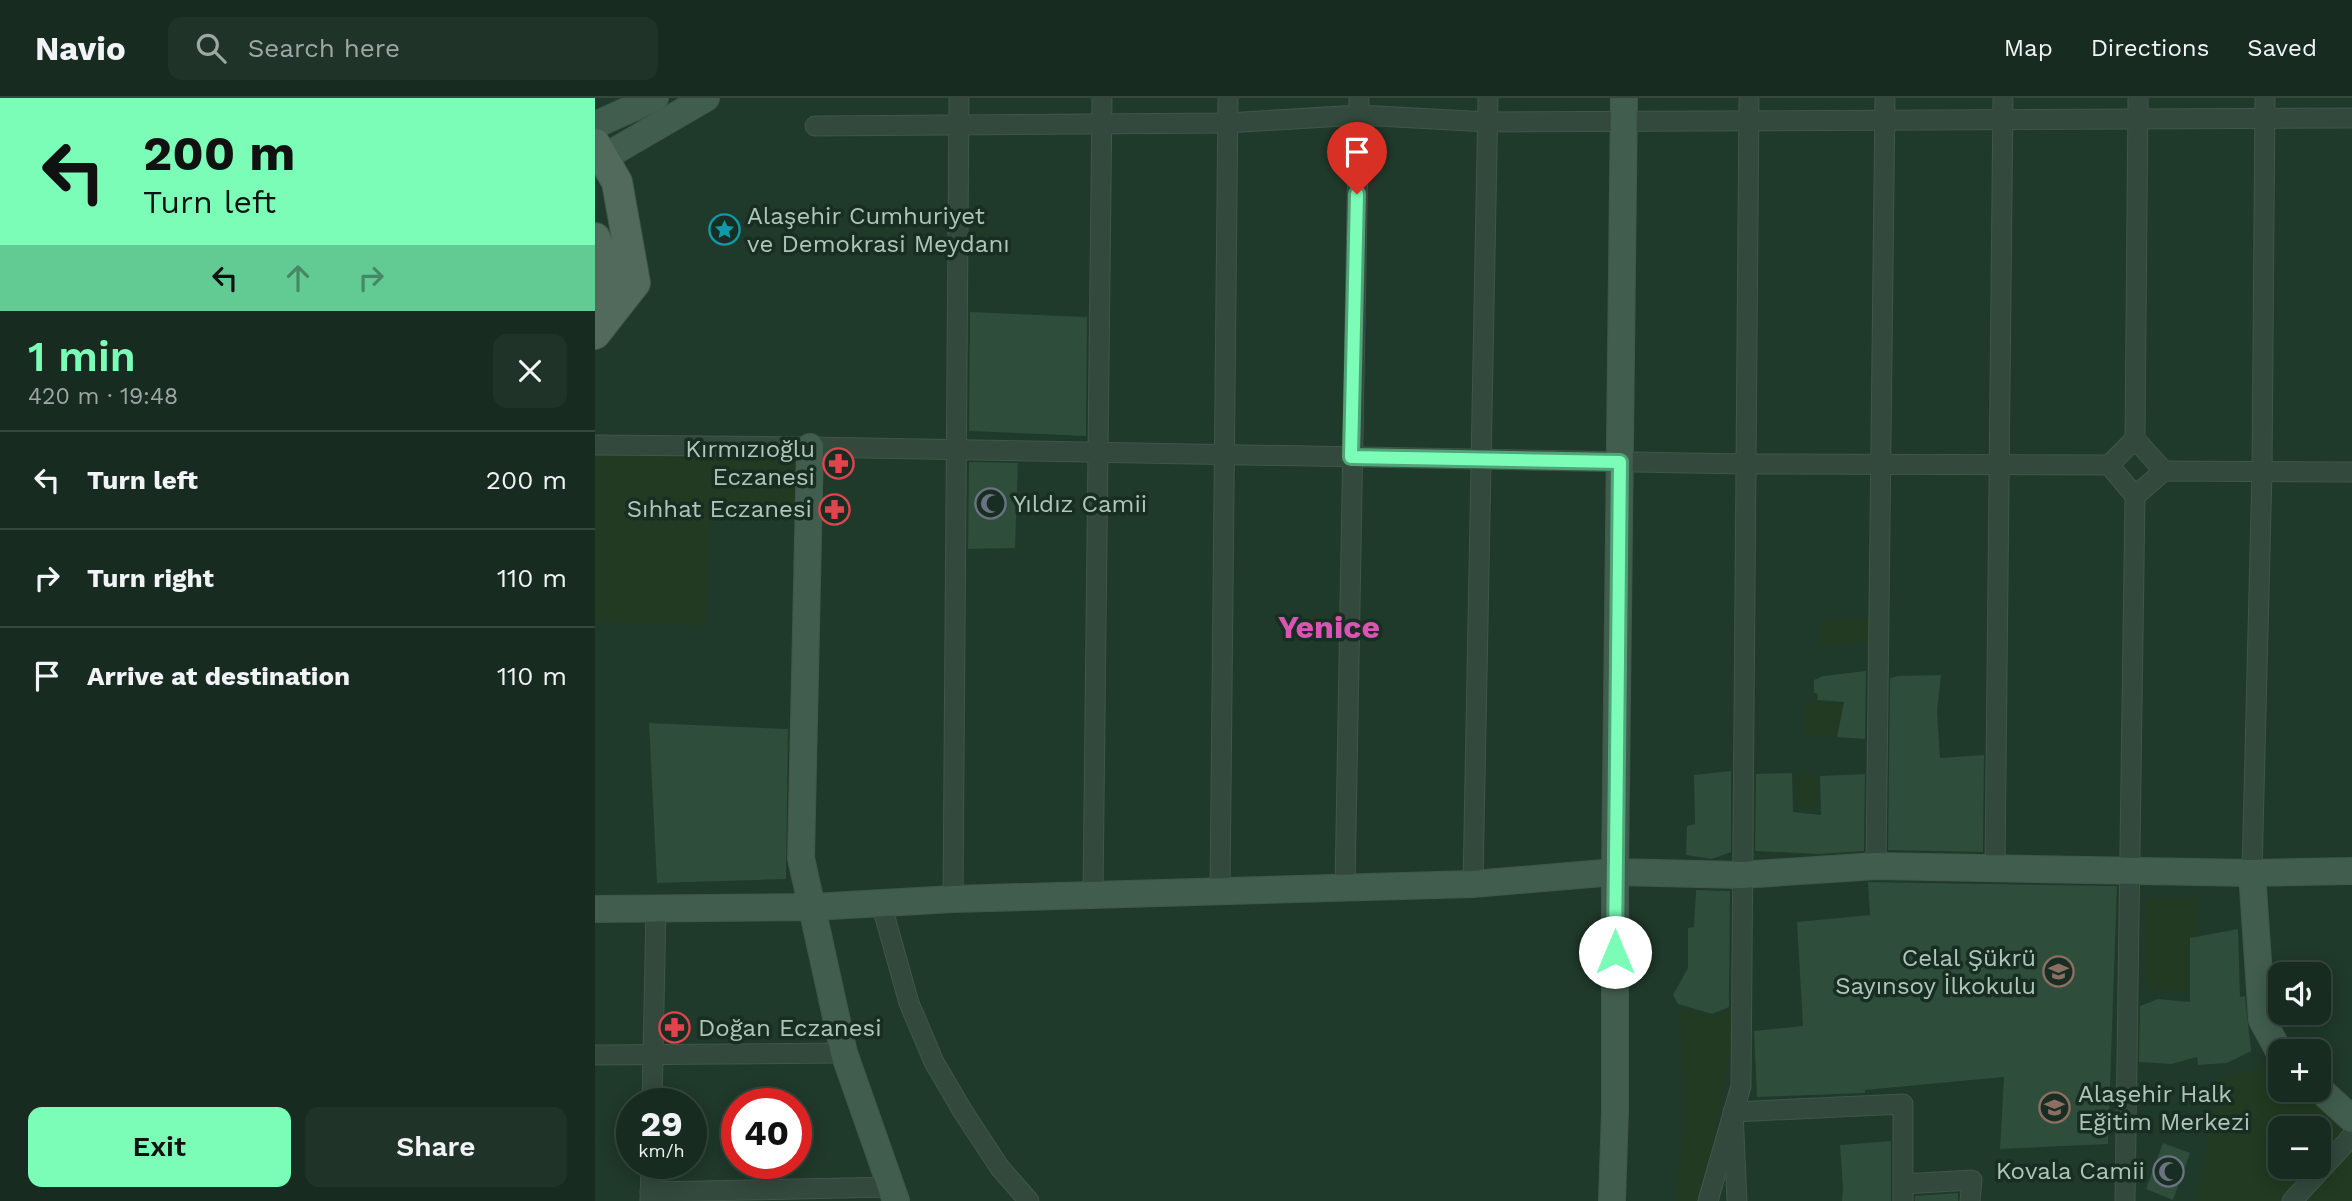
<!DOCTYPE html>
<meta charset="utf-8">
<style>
body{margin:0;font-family:"Work Sans",sans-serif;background:#203329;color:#f1f3f6;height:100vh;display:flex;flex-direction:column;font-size:26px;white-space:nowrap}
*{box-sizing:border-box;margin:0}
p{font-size:23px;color:#9ea7a5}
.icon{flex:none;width:38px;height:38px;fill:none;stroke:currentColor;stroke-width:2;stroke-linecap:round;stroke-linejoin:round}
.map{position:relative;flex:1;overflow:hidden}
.side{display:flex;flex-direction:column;background:#172b20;width:595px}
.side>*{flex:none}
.hud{background:#7bfdb8;color:#111;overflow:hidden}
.tools{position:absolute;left:1673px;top:864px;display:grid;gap:14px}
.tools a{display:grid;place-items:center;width:63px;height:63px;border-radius:14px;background:#172b20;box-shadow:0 4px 18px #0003,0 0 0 2px #36473e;font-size:35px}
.speed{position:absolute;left:21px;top:990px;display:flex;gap:14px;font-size:35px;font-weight:700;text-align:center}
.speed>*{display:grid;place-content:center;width:91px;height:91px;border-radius:50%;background:#172b20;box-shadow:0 4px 18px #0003,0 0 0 2px #36473e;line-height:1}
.speed small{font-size:18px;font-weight:400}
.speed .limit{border:10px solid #d22;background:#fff;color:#111}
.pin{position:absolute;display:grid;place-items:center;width:60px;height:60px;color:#fff;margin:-72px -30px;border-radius:50% 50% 50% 0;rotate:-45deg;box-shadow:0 0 7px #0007}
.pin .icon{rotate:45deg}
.me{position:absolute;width:77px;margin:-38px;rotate:0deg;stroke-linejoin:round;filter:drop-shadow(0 0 5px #0008)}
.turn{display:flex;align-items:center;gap:24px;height:147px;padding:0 28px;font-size:32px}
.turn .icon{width:91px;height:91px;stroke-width:2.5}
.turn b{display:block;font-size:49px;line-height:60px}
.lanes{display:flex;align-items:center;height:66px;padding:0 28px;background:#0003;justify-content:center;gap:35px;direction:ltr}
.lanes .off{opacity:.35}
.round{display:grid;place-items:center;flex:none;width:74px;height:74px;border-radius:14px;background:#203329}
.headline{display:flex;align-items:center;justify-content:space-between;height:119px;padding:0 28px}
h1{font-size:42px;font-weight:600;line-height:52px;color:#7bfdb8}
.cta{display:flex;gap:14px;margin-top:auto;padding:14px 28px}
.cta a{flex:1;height:80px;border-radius:14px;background:#7bfdb8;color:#111;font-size:28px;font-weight:600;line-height:80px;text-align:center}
.cta a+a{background:#203329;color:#f1f3f6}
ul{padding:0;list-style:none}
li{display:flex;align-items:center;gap:21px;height:98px;padding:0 28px;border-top:2px solid #36473e}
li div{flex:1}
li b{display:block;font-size:26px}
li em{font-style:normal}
header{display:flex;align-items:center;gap:42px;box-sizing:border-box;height:98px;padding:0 35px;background:#172b20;border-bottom:2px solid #36473e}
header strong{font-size:33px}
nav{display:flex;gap:38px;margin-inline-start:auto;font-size:24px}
.search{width:490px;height:63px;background:#203329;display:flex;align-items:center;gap:18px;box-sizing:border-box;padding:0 24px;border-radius:14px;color:#9ea7a5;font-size:26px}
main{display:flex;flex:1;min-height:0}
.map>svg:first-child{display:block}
</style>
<header>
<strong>Navio</strong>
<div class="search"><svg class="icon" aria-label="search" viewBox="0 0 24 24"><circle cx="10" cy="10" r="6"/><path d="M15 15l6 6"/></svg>Search here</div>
<nav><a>Map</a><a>Directions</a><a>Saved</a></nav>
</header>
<main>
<section class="side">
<div class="hud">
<div class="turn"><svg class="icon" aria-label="left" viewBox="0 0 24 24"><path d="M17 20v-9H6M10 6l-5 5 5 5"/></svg><div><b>200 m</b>Turn left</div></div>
<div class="lanes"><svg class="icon" aria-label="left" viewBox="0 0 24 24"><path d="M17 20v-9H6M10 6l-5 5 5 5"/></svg><svg class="icon off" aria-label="ahead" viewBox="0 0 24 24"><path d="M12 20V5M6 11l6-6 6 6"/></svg><svg class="icon off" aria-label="right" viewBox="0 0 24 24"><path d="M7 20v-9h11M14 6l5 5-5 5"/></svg></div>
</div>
<div class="headline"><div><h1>1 min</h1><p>420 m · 19:48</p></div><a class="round"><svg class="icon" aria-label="close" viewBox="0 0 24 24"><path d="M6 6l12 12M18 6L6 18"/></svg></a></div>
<ul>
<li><svg class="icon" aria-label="left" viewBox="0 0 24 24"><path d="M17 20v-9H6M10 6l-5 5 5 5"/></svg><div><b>Turn left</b></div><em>200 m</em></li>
<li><svg class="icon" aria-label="right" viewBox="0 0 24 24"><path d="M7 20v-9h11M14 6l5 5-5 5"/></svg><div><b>Turn right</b></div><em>110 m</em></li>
<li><svg class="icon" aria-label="arrive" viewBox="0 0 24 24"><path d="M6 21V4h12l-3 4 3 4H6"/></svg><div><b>Arrive at destination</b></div><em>110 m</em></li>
</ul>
<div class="cta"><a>Exit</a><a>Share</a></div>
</section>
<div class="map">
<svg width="1757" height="1103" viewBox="0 0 1757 1103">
<rect width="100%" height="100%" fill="#1f392a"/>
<g fill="#223a21" fill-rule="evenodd">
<path d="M207,354V419L115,423L111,527L0,524V356Z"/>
<path d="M1282,518L1280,543L1225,549V523Z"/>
<path d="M1210,604L1249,606L1242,639L1210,636Z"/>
<path d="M1200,676L1223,679L1222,709H1202Z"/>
<path d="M1550,800L1603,802L1599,895L1553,891Z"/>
<path d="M1084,910L1117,919L1140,910L1138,937L1110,1089L1105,1103H1081L1091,1012Z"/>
<path d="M1685,965V992H1719L1757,1036V1103H1601L1626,980ZM1685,1031H1724V1069H1685Z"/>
</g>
<g fill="#2e4d3b">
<path d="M375,214L492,219L491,338L374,333Z"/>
<path d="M374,364L423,365L420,450L373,451Z"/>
<path d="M1271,573L1270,641L1242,639L1249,604L1222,602L1223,596L1219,595V582L1228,578Z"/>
<path d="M1346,577L1342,613L1345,660L1389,657L1388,754L1293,752L1295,580L1303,578Z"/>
<path d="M54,625L193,631L191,781L62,785Z"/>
<path d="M1136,673V754L1117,761L1091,757L1092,728L1100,726L1099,677Z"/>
<path d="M1197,675L1198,714L1226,717L1225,678L1270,676L1269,753L1224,756L1160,753L1161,676Z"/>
<path d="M1273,784L1522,788L1513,1046L1405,1051L1409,979L1270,992V995L1162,999L1159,933L1208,928L1202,824L1275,817Z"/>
<path d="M1101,792L1135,793L1134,909L1117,916L1083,906L1078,897L1093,870V830L1099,829Z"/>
<path d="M1643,831L1645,899L1650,898L1656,953L1632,965L1603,967L1602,959L1576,966L1544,964L1545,908L1563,901L1595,904V840Z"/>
<path d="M1296,1043V1103H1247L1248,1092L1245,1047Z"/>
<path d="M1568,1045L1595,1055L1578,1102L1551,1091Z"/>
<path d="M1363,1095V1103H1320V1098Z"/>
</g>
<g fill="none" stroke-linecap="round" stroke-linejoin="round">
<defs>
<g id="street">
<path d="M1543,0L1540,341L1569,373"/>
<path d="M220,28L632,25L764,17L893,24L1757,20"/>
<path d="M0,347L215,349L1149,366L1514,367L1540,341"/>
<path d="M1514,367L1540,398L1530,1103"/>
<path d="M1540,398L1569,373L1757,374"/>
<path d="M1281,768L1290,0"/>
<path d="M1400,770L1408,0"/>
<path d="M1657,775L1667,373L1670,0"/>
<path d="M878,786L893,0"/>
<path d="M750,789L764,0"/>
<path d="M625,793L633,0"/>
<path d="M498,797L507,0"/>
<path d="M358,801L364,0"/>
<path d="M286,805L314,905L339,964L367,1012L405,1070L434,1103"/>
<path d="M0,957L249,955"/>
<path d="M57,1006L61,811"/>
<path d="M1308,1086L1377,1082L1375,1103"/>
<path d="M55,1094L296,1089"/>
<path d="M55,1103L56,1066"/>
<path d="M1113,1103L1146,988L1154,0"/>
<path d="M1142,1103L1138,1014L1308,1006V1103"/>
<path d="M1697,1103L1757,1038"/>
</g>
<g id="secondary">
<path d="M0,27L60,0"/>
<path d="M8,60L111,0"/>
<path d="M215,349L206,760L249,955L301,1103"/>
<path d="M1657,775L1667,922L1685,955"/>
<path d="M0,811L218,809L358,801L878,786L1020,774L1146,777L1281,768L1657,775L1757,773"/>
<path d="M1724,991L1757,1021"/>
<path d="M1017,1103L1020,1013V774L1029,0"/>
</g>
<g id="primary">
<path d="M0,46L22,84L40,185L0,236"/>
<path d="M0,140L13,170L9,198L0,214"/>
</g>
</defs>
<use href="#street" stroke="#3f5649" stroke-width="21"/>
<use href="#secondary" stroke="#3f5649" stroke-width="28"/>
<use href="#primary" stroke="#3f5649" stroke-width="32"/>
<use href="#street" stroke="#33493d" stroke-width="19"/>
<use href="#secondary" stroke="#415d4e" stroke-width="26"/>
<use href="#primary" stroke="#516a5b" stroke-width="30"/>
</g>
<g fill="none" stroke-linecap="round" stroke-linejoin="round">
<defs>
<path id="route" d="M762,96L756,359L1025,364L1020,854"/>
</defs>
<use href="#route" stroke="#50a478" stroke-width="18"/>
<use href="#route" stroke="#7bfdb8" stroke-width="12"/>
</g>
<defs>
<symbol id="sight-ring" viewBox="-11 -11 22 22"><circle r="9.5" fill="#192e22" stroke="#0f9aa8" stroke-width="1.5"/><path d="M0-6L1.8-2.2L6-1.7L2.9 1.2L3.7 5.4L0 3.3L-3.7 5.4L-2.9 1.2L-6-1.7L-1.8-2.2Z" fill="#0f9aa8"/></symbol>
<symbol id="pharmacy-ring" viewBox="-11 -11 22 22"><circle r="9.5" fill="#192e22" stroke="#e0444e" stroke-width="1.5"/><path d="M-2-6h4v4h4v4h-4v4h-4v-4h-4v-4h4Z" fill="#e0444e"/></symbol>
<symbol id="mosque-ring" viewBox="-11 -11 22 22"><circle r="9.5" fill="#192e22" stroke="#6b7280" stroke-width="1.5"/><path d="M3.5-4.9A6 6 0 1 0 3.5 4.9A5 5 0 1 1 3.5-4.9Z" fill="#6b7280"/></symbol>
<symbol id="school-ring" viewBox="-11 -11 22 22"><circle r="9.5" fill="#192e22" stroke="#8d6e63" stroke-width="1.5"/><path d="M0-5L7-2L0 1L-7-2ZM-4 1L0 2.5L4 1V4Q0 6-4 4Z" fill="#8d6e63"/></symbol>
</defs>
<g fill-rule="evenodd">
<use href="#sight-ring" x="112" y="114" width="35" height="35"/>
<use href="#pharmacy-ring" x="226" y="348" width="35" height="35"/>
<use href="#mosque-ring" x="378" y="388" width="35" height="35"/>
<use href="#pharmacy-ring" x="222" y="394" width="35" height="35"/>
<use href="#school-ring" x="1446" y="856" width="35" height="35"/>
<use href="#pharmacy-ring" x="62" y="912" width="35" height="35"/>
<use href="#school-ring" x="1442" y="992" width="35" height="35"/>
<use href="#mosque-ring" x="1556" y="1056" width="35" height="35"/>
</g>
<g text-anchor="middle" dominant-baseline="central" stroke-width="7" stroke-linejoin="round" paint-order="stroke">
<g font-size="24" fill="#adc6b9" stroke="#192e22" text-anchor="start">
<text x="152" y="118">Alaşehir Cumhuriyet<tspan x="152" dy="28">ve Demokrasi Meydanı</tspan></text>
<text x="220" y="351" text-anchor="end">Kırmızıoğlu<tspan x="220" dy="28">Eczanesi</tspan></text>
<text x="418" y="406">Yıldız Camii</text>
<text x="217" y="411" text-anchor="end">Sıhhat Eczanesi</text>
<text x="1441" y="860" text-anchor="end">Celal Şükrü<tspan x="1441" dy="28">Sayınsoy İlkokulu</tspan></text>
<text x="103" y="930">Doğan Eczanesi</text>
<text x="1483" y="996">Alaşehir Halk<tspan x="1483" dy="28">Eğitim Merkezi</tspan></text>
<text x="1550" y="1073" text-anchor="end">Kovala Camii</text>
</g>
<g font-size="32" font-weight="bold" fill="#d955b3" stroke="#192e22">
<text x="734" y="529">Yenice</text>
</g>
</g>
</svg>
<div class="tools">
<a><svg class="icon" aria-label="sound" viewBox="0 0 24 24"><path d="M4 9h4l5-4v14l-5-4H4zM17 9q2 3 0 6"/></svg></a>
<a>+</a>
<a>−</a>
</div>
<div class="speed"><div>29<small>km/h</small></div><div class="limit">40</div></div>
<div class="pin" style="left:762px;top:96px;background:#d93025"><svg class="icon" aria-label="arrive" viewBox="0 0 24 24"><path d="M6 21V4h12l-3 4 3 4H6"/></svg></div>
<svg class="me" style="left:1020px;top:854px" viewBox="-20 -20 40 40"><circle r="19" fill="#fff"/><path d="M0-13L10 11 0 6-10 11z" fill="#7bfdb8"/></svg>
</div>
</main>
